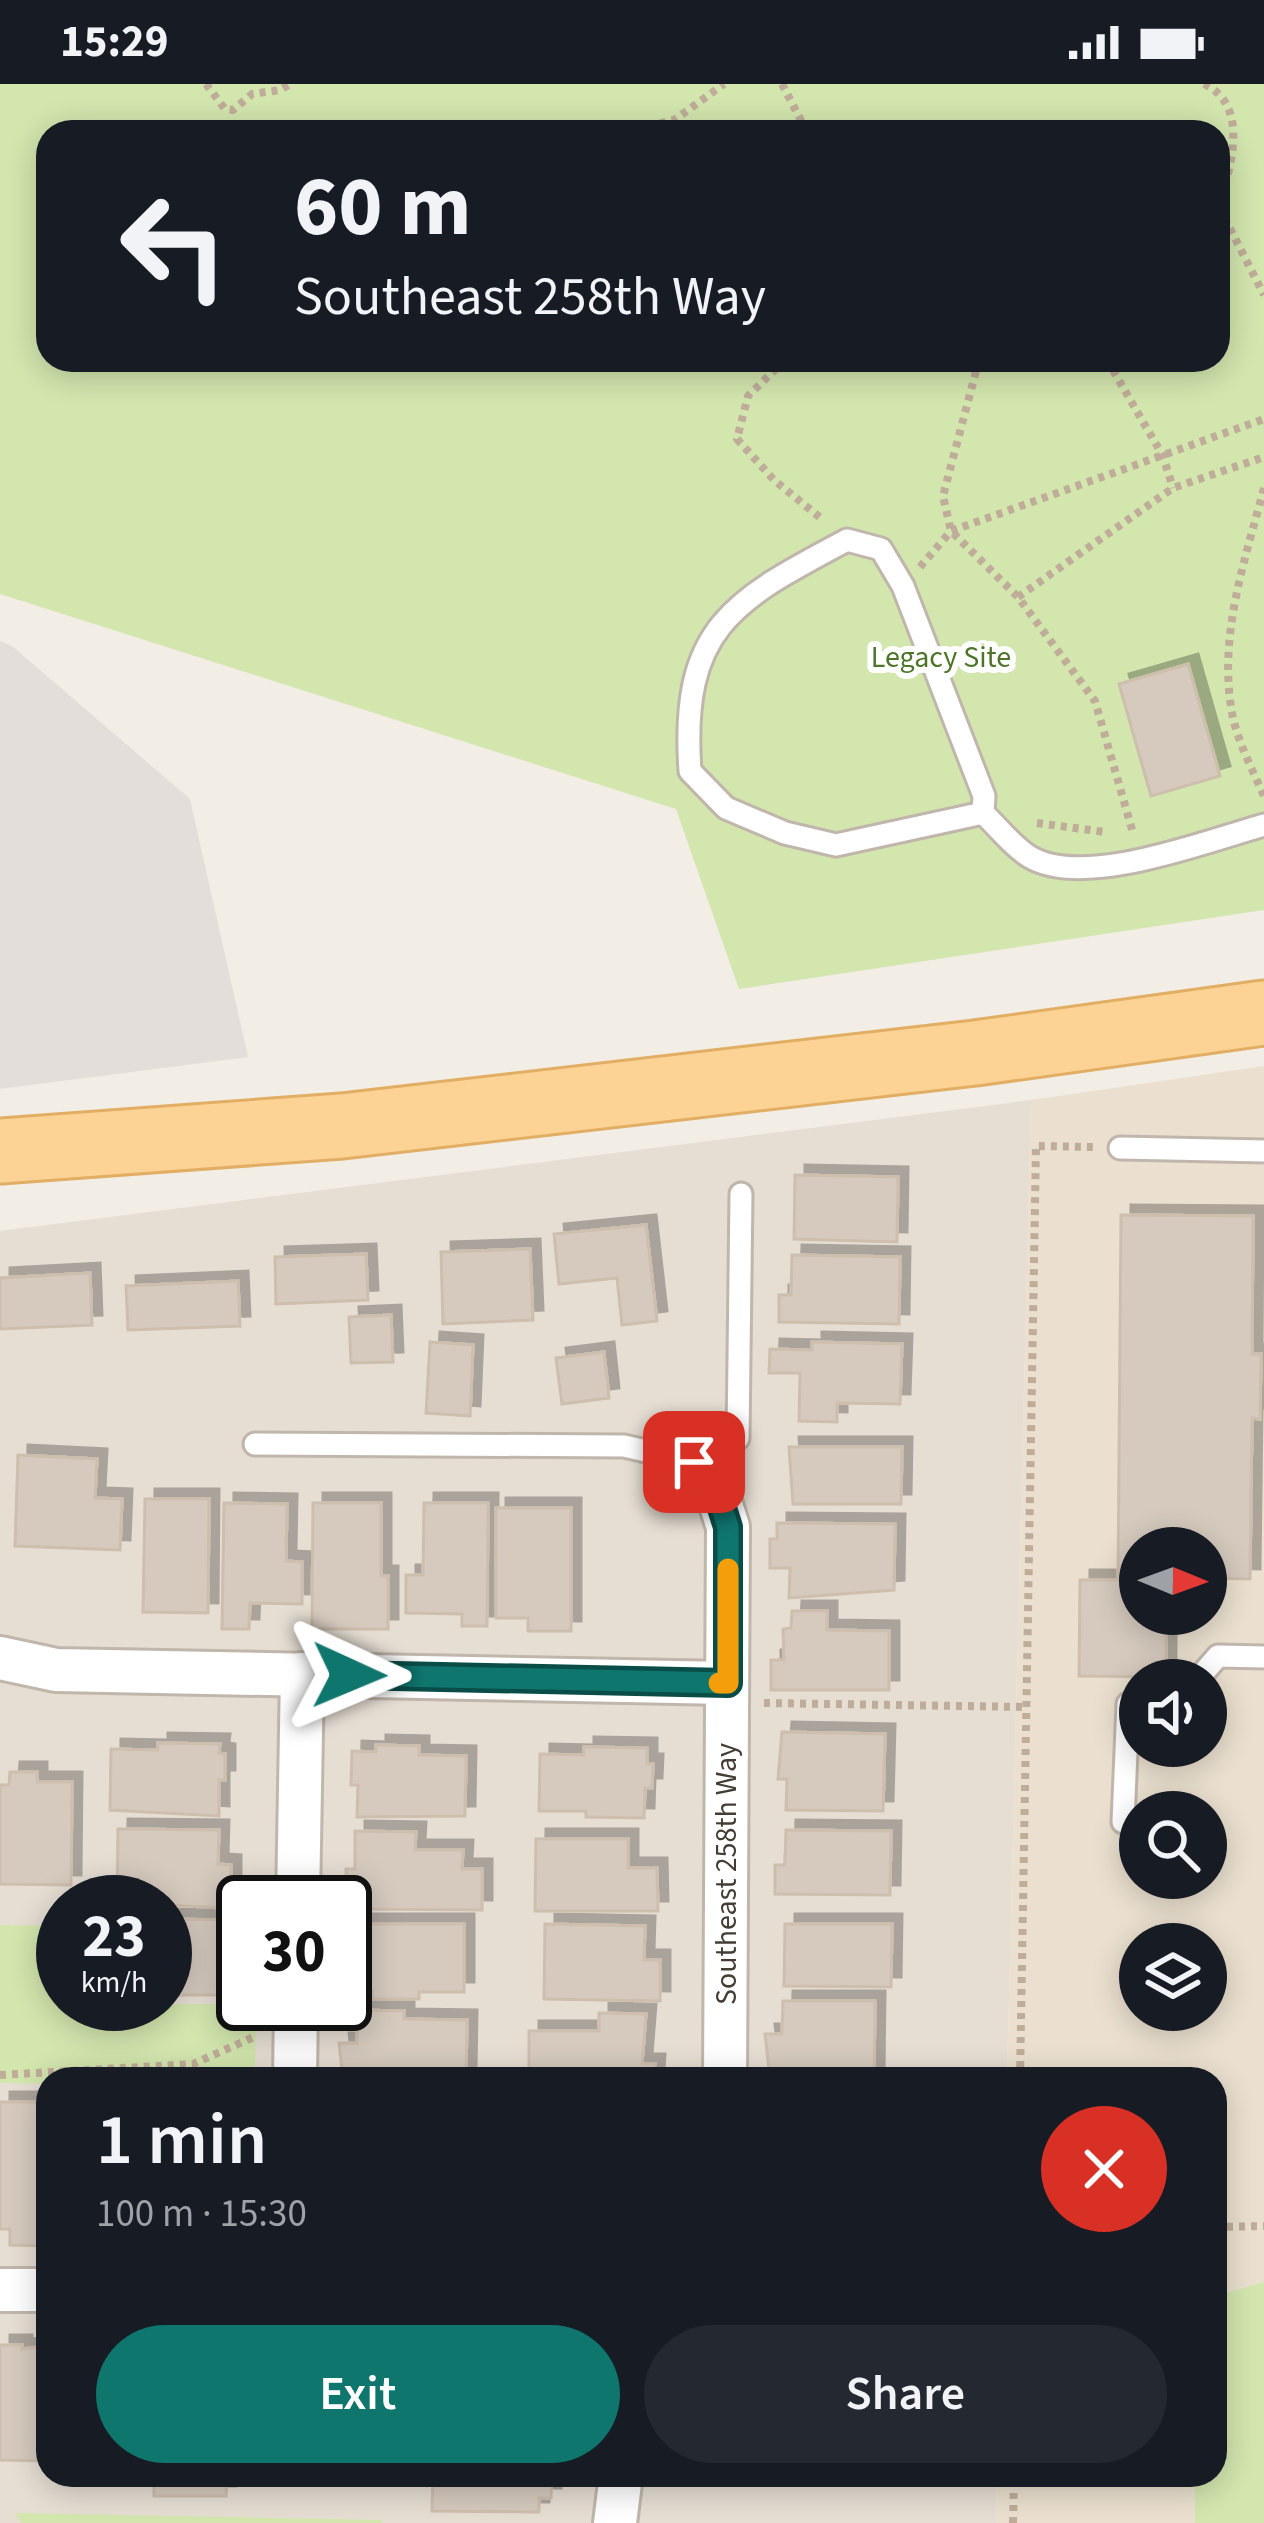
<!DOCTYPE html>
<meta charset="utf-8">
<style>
body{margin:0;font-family:"Source Sans 3",sans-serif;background:#242831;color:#f1f3f6;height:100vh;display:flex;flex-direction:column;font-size:45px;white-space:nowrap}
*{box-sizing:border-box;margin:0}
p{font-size:39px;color:#9ea1a6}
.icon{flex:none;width:66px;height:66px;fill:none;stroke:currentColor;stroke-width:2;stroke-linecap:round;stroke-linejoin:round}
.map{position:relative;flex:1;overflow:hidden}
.details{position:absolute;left:36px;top:1983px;width:1191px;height:420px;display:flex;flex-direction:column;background:#171b24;border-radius:36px;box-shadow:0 6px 30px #0003}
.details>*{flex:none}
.top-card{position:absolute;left:36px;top:36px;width:1194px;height:252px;border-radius:36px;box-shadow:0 6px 30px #0003;background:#171b24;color:#f1f3f6;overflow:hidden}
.needle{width:78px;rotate:91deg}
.fabs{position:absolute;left:1119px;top:1443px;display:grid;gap:24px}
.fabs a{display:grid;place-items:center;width:108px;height:108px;border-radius:50%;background:#171b24;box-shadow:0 6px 30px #0003;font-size:60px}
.speed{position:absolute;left:36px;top:1791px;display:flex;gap:24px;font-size:60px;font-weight:700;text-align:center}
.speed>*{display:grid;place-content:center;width:156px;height:156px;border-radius:50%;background:#171b24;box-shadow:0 6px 30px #0003;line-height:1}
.speed small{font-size:30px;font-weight:400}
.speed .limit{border:6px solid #111;border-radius:18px;background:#fff;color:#111}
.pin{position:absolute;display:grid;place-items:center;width:102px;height:102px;color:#fff;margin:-51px;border-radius:24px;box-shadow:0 6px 18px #0006}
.me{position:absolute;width:132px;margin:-66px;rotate:91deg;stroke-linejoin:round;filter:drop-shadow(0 0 9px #0008)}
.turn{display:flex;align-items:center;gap:42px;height:252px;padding:0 60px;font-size:54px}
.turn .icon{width:156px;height:156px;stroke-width:2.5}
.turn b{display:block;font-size:84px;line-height:102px}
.round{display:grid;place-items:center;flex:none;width:126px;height:126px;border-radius:63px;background:#242831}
.overview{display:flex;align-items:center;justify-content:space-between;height:204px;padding:0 60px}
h1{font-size:72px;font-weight:600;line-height:90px}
.primary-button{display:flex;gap:24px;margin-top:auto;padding:24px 60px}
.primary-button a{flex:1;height:138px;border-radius:72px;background:#0f766e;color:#fff;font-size:48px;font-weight:600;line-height:138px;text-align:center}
.primary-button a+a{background:#242831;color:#f1f3f6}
.status{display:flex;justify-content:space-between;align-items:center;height:84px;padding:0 60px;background:#171b24;direction:ltr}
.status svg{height:33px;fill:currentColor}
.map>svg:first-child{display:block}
</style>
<div class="status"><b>15:29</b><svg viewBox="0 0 49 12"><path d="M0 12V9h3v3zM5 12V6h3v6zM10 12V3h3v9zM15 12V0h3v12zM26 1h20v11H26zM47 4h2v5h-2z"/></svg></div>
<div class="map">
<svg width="1264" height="2439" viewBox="0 0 1264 2439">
<defs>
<filter id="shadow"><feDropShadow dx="10" dy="-10" stdDeviation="0" flood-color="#0004"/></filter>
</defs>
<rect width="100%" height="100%" fill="#f2ede5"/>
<path fill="#e6ded3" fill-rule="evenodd" d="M1031,1016L1007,1995H48V2391H997L996,2439H0V1147ZM63,1818H165V1920H63ZM243,1818H345V1920H243Z"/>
<path fill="#e4deda" d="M0,557L12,562L190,715L248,973L0,1005Z"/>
<path fill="#ebe0cf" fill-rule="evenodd" d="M1264,982V2439H996L997,2391H1215V1995H1007L1031,1016ZM1140,1464H1206V1530H1140ZM1140,1596H1206V1662H1140ZM1140,1728H1206V1794H1140ZM1140,1860H1206V1926H1140Z"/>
<g fill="#d3e6ae" fill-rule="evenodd">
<path d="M0,0H1264V826L739,905L676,725L0,510ZM48,48H1218V276H48Z"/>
<path d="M0,1841L63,1842V1920H256L255,1995H48V2000L0,1999Z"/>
<path d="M1264,2198V2439H1195V2391H1215V2218L1220,2211Z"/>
<path d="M15,2429L382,2436V2439H21Z"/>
</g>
<g fill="#d6cabe" stroke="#cebeae" stroke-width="3" filter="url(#shadow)">
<path d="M1188,580L1220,692L1151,712L1119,600Z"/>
<path d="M795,1091L898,1093L897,1158L794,1155Z"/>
<path d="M1121,1131L1253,1132L1252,1270H1261L1260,1335L1252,1334L1250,1495L1208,1494L1206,1510V1464H1140V1530H1166V1593L1079,1592L1080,1496H1118Z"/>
<path d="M646,1141L657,1237L622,1241L617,1194L559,1200L554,1150Z"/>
<path d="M530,1165L533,1236L443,1240L441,1168Z"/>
<path d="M366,1170L368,1216L276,1220L275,1173Z"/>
<path d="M792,1171L900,1173L899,1240L779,1238V1211H791Z"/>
<path d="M90,1189L92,1241L0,1245V1194Z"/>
<path d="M238,1197L240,1242L128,1246L126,1202Z"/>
<path d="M391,1231L393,1278L351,1279L349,1233Z"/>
<path d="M430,1258L473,1261L470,1332L426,1329Z"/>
<path d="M812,1258L902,1260L900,1320L837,1319V1338L799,1337L800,1289H769L770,1265L812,1266Z"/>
<path d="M604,1268L609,1314L562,1320L556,1274Z"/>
<path d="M789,1363H902L901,1420H793Z"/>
<path d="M18,1371L97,1375L95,1414L122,1415L120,1466L15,1462Z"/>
<path d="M145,1415H209L208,1529L143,1528Z"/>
<path d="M224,1419L287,1420L286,1477L302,1478V1520L250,1519L249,1545H222Z"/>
<path d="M313,1419H381V1492H388V1545H312Z"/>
<path d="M424,1419H488L487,1542H462V1530L406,1529V1491H423Z"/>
<path d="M496,1424H571V1547H528V1534H496Z"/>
<path d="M777,1439L895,1440L894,1506L789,1514L790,1484H770V1455H777Z"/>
<path d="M792,1527H827V1546L889,1547V1606H771V1576H784L783,1545L791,1544Z"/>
<path d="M782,1648L885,1650L883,1727L786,1726L787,1695H778Z"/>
<path d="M158,1659L220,1660L219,1669L225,1670V1696H219V1732L110,1726L111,1665L158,1666Z"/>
<path d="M376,1661L419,1662V1671L466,1672L465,1732L357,1733L358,1701H351L352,1667L376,1668Z"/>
<path d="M584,1663L647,1664V1680H653L652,1704H645L644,1734L586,1733V1727H539L540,1670L584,1671Z"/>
<path d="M10,1688H37V1698H72L71,1801L0,1800V1701H9Z"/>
<path d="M118,1745L219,1746L218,1780L231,1781V1804H221V1824L117,1818Z"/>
<path d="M786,1746L891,1747L890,1811L775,1810V1781H785Z"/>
<path d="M355,1747L416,1748L415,1766H463L462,1785H482V1826L358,1825V1805L347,1806L346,1785H355Z"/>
<path d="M536,1755H628V1784H657L658,1827H535Z"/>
<path d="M165,1835L232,1836V1880L218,1879V1911H165Z"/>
<path d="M357,1840H464V1908H419V1915H372V1907H351V1871L357,1870Z"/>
<path d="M545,1840L645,1842L644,1876H660V1917L544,1915Z"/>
<path d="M785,1840H892L891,1903L784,1902Z"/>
<path d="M783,1917H875L874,1995H770L765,1950H782Z"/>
<path d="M357,1926L404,1927V1935L467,1936L466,1995H343L339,1959H357Z"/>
<path d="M599,1929L646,1930L642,1980H655L654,1995H529V1947H599Z"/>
<path d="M0,2018H48V2162L10,2161V2145H0Z"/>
<path d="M0,2261H22V2265L48,2262V2377L0,2376Z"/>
<path d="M63,2391H133V2399L63,2398Z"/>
<path d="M154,2391H227L226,2412H154Z"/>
<path d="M433,2391H552L551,2414H539V2428L432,2427Z"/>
</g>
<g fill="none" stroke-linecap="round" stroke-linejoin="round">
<defs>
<g id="lane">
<path d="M847,456L881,465L903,502L984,712L983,729L836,761L785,749L726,724L690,687C680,544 732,517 847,456Z"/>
<path d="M983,729C998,743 1013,763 1030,773C1084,805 1206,757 1264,741"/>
<path d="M1120,1064L1264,1067"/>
<path d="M255,1360L624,1362L694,1378L738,1354L741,1110"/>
<path d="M1197,1596L1218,1572L1264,1573"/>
<path d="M1123,1738L1128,1620H1140"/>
</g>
<g id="street">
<path d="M694,1378L713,1396L728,1443L725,1995"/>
<path d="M0,1574L56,1586L727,1599"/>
<path d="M298,1818L302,1590"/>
<path d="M295,1995L296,1920"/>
<path d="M0,2206H48"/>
<path d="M615,2439L621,2391"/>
</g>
<path id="primary" d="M0,1067L342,1042L975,969L1264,929"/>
</defs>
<use href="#lane" stroke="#c0b6ab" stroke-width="27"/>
<use href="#street" stroke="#c0b6ab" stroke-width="48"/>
<use href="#primary" stroke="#e1ae64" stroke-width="69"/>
<g stroke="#bfad99" stroke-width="8" stroke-dasharray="6 6" stroke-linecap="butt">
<path d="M206,0L225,25L233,26L252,10L280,6L290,0"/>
<path d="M782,0L807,48"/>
<path d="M1204,0C1251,22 1230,84 1219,123"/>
<path d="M625,48L674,36L724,0"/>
<path d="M1219,123L1264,211"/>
<path d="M785,276L748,312L737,355L774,396L823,436"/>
<path d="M979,276L943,412L951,447L1018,513L1095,617L1133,749"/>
<path d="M1107,276L1163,372L1173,404"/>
<path d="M1264,404C1244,480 1217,555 1233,634C1239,660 1253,687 1264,712"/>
<path d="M920,483L951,447L1264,335"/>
<path d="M1018,513L1173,404L1264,373"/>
<path d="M1037,739L1105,748"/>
<path d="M764,1619L1026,1623"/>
<path d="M0,1991L193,1980L256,1952"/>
<path d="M1020,1995L1036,1062L1094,1063"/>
<path d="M1215,2143L1264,2142"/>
<path d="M1013,2439L1014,2391"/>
</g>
<use href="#lane" stroke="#fff" stroke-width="21"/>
<use href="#street" stroke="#fff" stroke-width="42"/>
<use href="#primary" stroke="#fcd394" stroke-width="63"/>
</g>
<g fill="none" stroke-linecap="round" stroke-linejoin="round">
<defs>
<path id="route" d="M349,1591L728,1599V1443L713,1396L694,1378"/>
</defs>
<use href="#route" stroke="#0a4d48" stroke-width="30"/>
<use href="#route" stroke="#0f766e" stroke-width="21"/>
<path stroke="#f59e0b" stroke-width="21" d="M719,1599H728V1485"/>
</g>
<g text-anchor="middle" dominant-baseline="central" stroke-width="12" stroke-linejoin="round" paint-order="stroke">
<g font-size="30" fill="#4e742a" stroke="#fff">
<text x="941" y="573">Legacy Site</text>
</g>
<g font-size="30" fill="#443d35" stroke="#fff">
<text transform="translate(726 1790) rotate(-90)">Southeast 258th Way</text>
</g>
</g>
</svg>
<div class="fabs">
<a><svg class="needle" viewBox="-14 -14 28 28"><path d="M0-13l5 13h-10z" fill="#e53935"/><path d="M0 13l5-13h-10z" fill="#9ea1a6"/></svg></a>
<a><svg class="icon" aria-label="sound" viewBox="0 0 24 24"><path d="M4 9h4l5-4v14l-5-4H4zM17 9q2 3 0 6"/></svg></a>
<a><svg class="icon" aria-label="search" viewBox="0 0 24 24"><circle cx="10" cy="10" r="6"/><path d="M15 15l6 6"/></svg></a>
<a><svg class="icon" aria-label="layers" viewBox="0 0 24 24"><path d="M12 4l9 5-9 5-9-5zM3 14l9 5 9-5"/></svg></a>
</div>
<div class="speed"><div>23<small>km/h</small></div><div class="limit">30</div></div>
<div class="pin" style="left:694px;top:1378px;background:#d93025"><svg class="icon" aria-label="arrive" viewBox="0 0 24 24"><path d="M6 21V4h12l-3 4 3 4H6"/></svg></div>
<svg class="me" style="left:349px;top:1591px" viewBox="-20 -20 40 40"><path d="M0-17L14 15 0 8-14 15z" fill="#0f766e" stroke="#fff" stroke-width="4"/></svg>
<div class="top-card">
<div class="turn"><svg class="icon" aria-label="left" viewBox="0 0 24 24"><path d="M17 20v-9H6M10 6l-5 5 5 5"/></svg><div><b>60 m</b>Southeast 258th Way</div></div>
</div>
<section class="details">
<div class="overview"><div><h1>1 min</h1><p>100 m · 15:30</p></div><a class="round" style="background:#d93025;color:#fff"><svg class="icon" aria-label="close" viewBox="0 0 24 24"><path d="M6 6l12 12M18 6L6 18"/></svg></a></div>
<div class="primary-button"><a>Exit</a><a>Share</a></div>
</section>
</div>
